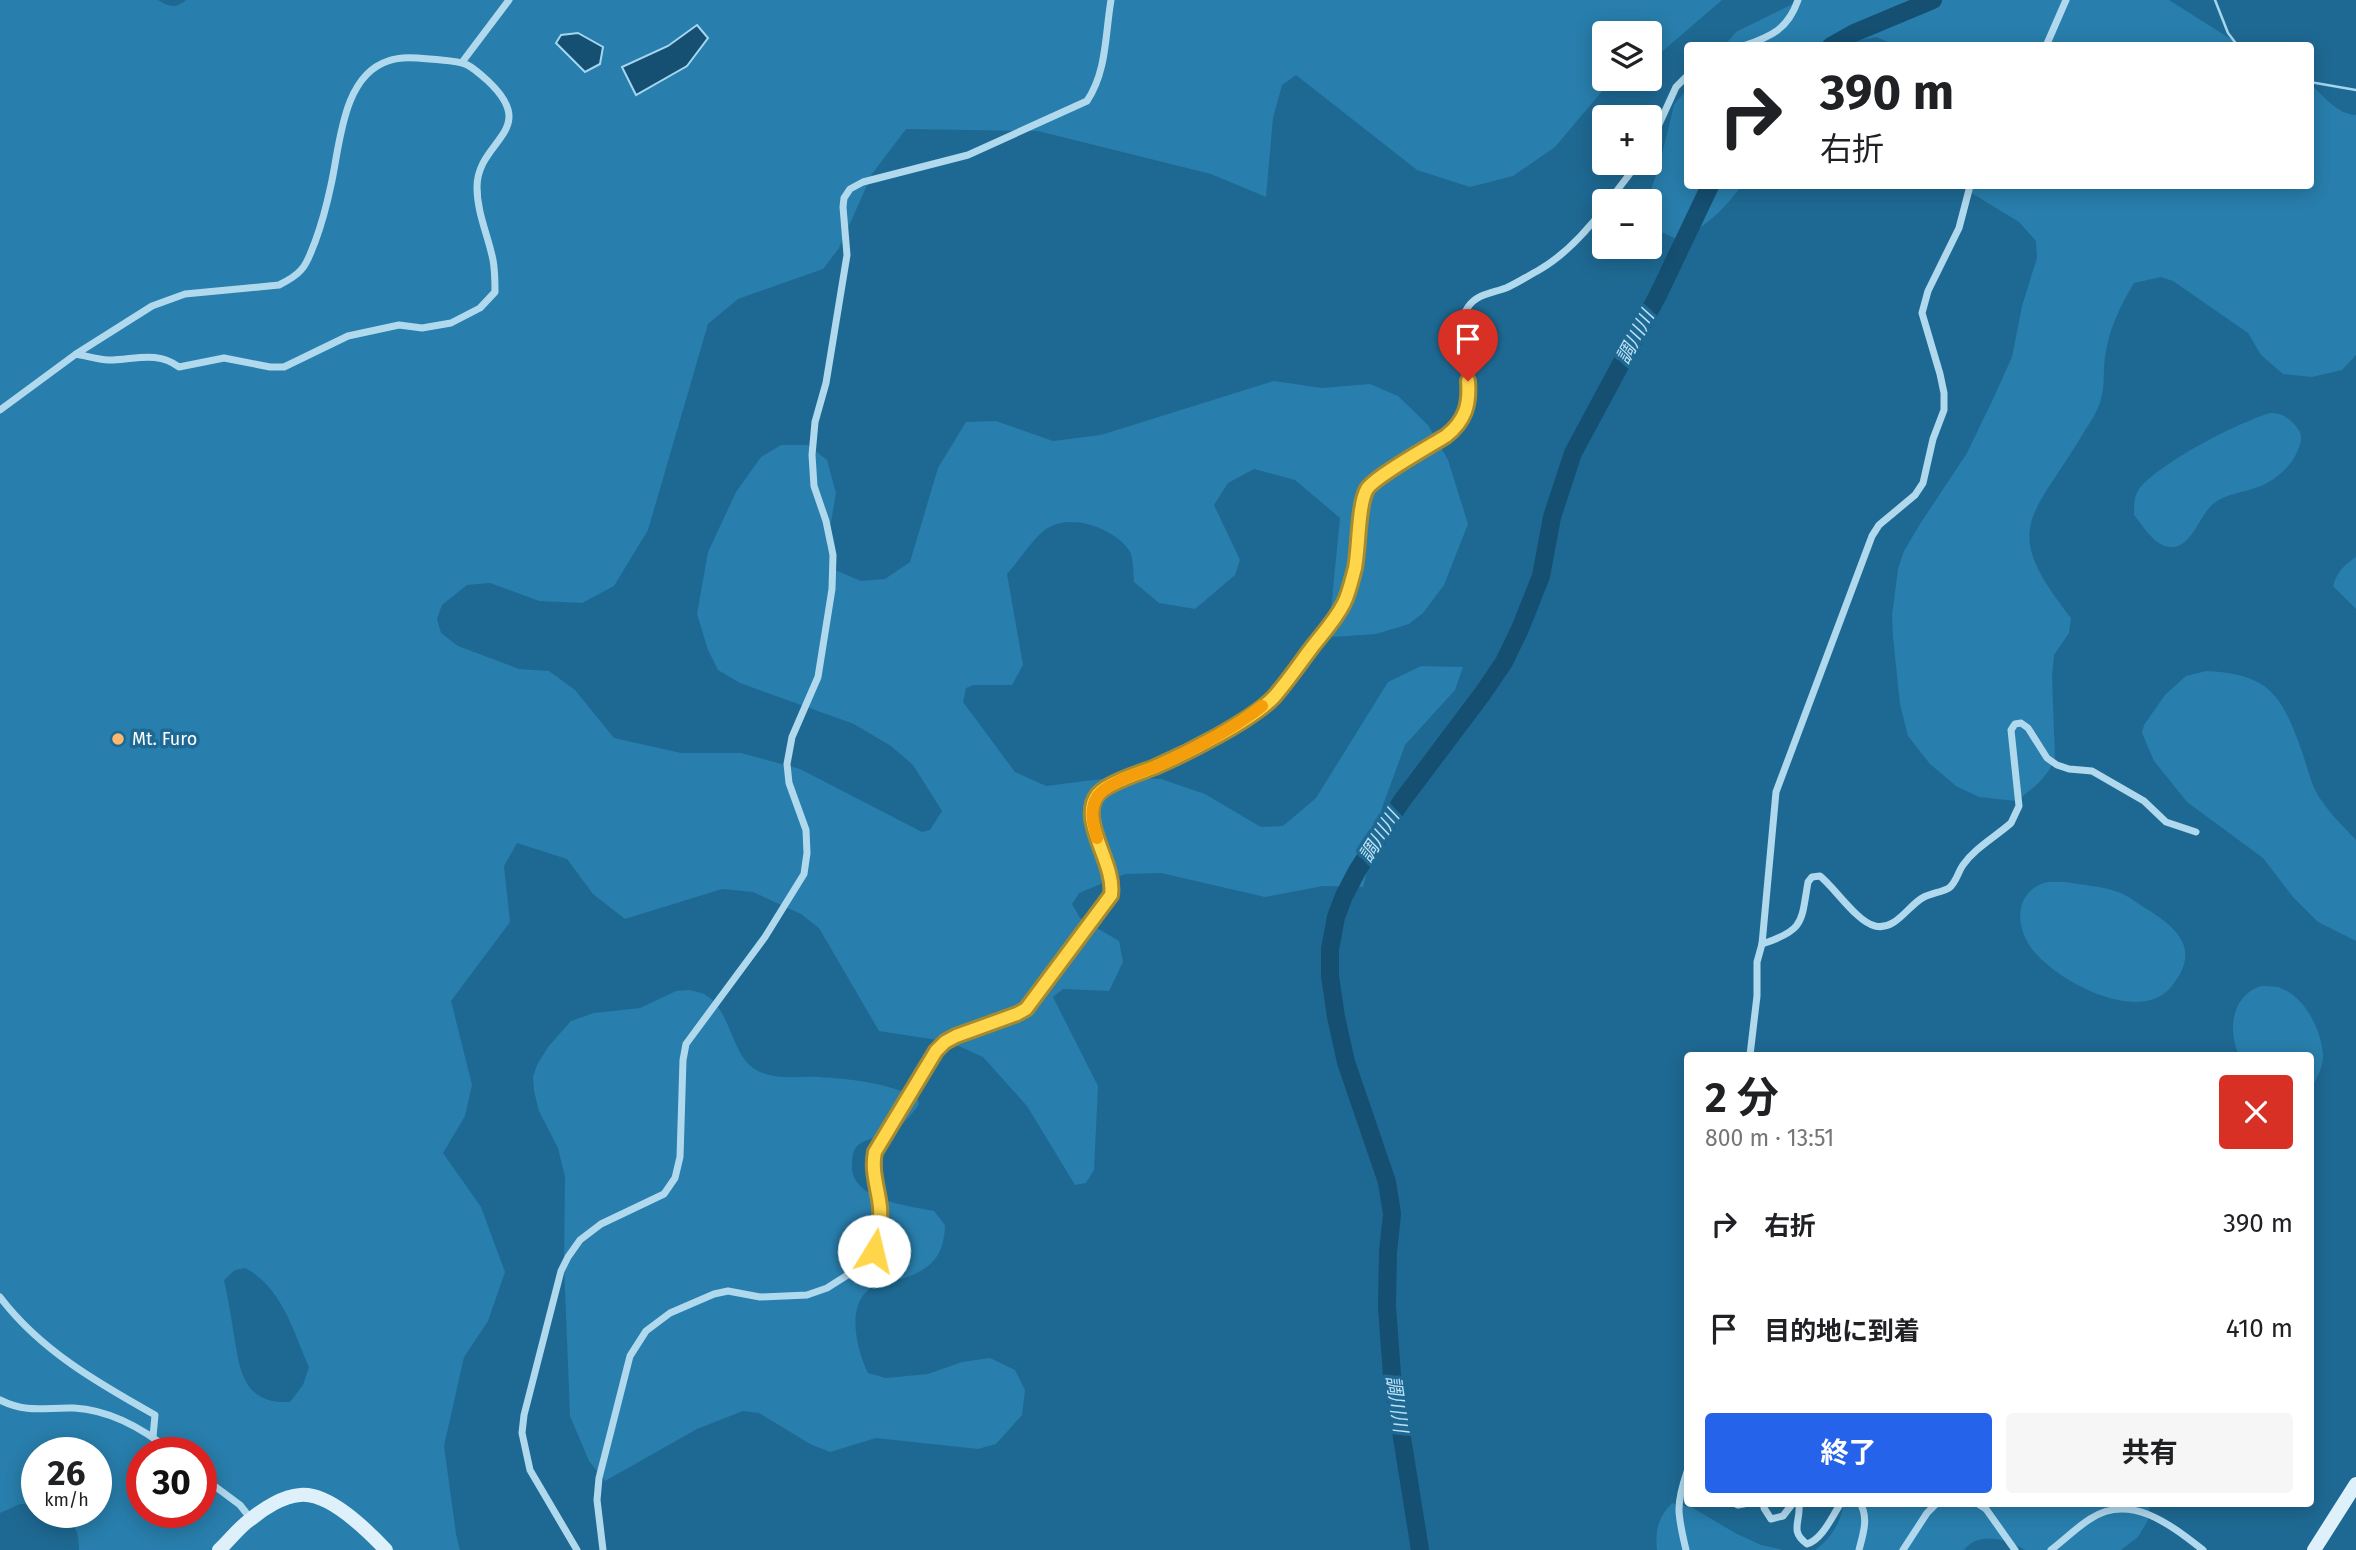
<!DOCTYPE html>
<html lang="ja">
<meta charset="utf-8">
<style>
body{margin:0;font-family:"Fira Sans","Noto Sans JP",sans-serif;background:#f6f6f6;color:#202124;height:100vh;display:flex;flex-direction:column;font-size:26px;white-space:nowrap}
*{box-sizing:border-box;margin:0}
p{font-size:23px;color:#757577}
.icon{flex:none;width:38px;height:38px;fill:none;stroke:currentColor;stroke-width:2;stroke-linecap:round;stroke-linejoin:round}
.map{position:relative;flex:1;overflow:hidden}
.side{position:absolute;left:1684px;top:1052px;width:630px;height:455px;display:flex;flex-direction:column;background:#fff;border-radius:7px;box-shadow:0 4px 18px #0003}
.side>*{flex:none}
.guide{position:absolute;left:1684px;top:42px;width:630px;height:147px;border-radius:7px;box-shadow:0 4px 18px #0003;background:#fff;color:#202124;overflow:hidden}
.buttons{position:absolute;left:1592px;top:21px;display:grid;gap:14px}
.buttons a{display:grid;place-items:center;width:70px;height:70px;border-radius:7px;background:#fff;box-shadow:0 4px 18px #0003;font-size:35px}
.speed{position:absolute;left:21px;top:1437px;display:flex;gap:14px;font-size:35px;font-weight:700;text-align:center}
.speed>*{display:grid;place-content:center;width:91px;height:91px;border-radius:50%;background:#fff;box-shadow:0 4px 18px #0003;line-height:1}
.speed small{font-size:18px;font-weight:400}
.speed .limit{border:10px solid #d22;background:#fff;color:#111}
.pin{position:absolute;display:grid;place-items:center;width:60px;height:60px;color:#fff;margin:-72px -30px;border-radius:50% 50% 50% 0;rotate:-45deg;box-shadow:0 0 7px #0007}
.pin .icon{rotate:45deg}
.me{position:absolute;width:77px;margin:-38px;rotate:9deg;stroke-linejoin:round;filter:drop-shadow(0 0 5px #0008)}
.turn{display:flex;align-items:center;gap:24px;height:147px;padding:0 21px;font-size:32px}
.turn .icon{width:91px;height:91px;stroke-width:2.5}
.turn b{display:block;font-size:49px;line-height:60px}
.round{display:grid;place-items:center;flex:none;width:74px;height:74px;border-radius:7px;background:#f6f6f6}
.headline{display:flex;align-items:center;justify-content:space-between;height:119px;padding:0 21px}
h1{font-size:42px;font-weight:700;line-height:52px}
.action{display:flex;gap:14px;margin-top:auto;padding:14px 21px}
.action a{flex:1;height:80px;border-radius:7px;background:#2563eb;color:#fff;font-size:28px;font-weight:700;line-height:80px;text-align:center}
.action a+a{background:#f6f6f6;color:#202124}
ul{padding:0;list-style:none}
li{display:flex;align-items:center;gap:21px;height:105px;padding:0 21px}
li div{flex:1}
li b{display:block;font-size:26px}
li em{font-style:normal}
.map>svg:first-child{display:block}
</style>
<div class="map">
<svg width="2356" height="1550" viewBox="0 0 2356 1550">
<rect width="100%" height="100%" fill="#1e6993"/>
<g fill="#287eac" fill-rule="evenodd">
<path d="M0,0H158C169,7 176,9 186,0H1722L1650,62V33H1605V79H1622L1603,90L1555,147L1513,176L1470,187L1417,170L1296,75L1282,85L1273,118L1266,197L1211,174L1038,131L906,129L872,174L839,248L823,269L738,299L708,324L648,530L614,586L582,603L539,601L490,583L467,585L442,605L437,619L441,633L458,646L519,669L549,671L575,690L614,738L681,753H741L800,769L922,832L930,830L942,811L913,765L891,746L854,724L740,683L718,670L708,650L697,614L708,552L736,492L761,457L781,445H808L827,460L836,493L827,545L835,570L861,581L885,579L910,562L938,468L966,422L996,421L1053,441L1101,435L1274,381L1322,388L1370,384L1398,396L1428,425L1448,460L1468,524L1444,585L1423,613L1409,624L1376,634L1333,637L1329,630L1340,518L1295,480L1254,469L1228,483L1214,505L1240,560L1235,575L1195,609L1159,603L1134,582C1133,572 1134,558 1129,550C1114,528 1070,512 1046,529C1035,536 1017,563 1007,574L1023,665L1012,685H974L966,688L963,702L1015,772L1046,786L1117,777L1161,779L1205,794L1261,827L1283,826L1316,798L1388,682L1421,666L1463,667L1455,690L1405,745L1382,808L1363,887L1323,886L1265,897L1161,873L1125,874L1079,893L1072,904L1080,918L1119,941L1123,962L1109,991L1063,989L1053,997L1098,1086L1094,1170L1086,1183L1075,1185L1027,1106L983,1057L950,1042L879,1031L819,928L801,914L753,892L722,889L625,919L593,894L567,859L517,843L504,866L510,922L451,1001L472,1085L465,1116L443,1153L481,1207L505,1272L488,1321L464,1357L444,1446L456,1534L460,1550H79C79,1533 75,1522 60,1512H96V1452H37V1504H20L0,1513ZM245,1268C282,1287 293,1331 309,1367L303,1385L290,1402C243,1404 240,1371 234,1335C231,1316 228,1298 224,1280L235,1270ZM142,1452H201V1512H142Z"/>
<path d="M1801,0H2169L2240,45L1898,46L1876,37L1834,45L1724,46L1736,32Z"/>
<path d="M2310,84C2323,95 2338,115 2356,115V355L2342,370L2312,377L2283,374L2261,355L2248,333L2173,281L2161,277L2134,283C2120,306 2109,329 2105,357C2103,370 2105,386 2101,399C2098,412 2088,425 2081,437C2031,520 2000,528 2071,618L2069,633L2054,655L2052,676L2055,758C2048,777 2033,789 2016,801L1979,797L1956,786L1930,764L1908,736L1900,704L1893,637L1892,615L1898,569L1904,551L1920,524L1967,453L1993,399L2012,357L2022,306L2037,258L2036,241L2019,222L1960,186H2310Z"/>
<path d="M1687,89V186H1741C1725,209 1704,229 1677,239L1650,227V201H1647L1659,167L1674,105Z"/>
<path d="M2270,413C2280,413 2286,416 2293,423C2303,433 2303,439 2297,452C2292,466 2273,482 2258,487C2243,493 2227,493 2213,504C2200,515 2192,545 2174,547C2156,549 2144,527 2134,515C2134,506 2134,496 2139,489C2161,462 2237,423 2270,413Z"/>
<path d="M2356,557V609L2333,586C2337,572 2344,565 2356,557Z"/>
<path d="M2206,671C2268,674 2281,693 2301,749C2306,762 2309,777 2315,790C2325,809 2341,824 2356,840V941L2318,922L2293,897L2263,858L2187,802L2154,761L2142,733L2144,725L2165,695L2186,676Z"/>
<path d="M2065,882C2082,885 2102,886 2118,892C2127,895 2137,903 2145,908C2178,928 2202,950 2171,987C2139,1026 2055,980 2032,949C2015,927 2014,893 2044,883C2050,881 2059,882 2065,882Z"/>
<path d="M2261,986C2266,986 2272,986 2277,987C2304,994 2320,1028 2323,1053C2324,1066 2317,1079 2310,1089V1055H2239C2227,1030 2232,995 2261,986Z"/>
<path d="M689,990C693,991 700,992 704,994C733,1010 730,1059 760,1072C779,1080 798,1076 818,1077C852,1079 888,1083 918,1098L919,1104C913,1114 900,1128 888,1133C880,1137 865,1139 858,1145C853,1150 852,1158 852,1165C850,1200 910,1206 934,1211L945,1225C944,1263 925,1272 892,1282C887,1283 880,1283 876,1285C844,1300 856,1349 868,1373L886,1378L928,1374L962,1362L990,1358L1015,1370L1025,1390L1022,1415L996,1444L978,1449L876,1438L830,1452L810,1444L759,1413L743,1411L697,1429L605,1481L589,1461L570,1416L564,1264L565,1177L558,1148L539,1111L534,1091L533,1077L537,1065L548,1047L571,1021L594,1013L640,1008L676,991Z"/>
<path d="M1672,1503L1693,1508L1735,1533L1761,1545L1783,1550H1657C1655,1530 1658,1518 1672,1503Z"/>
<path d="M1844,1503H2150L2148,1520L2138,1537L2121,1550H2025C2007,1539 1979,1531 1964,1550H1815C1831,1539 1841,1522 1844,1503Z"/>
</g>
<g fill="#154f72" stroke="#a4d6f0" stroke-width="2">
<path d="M697,25L708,38L687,66L636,95L622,67L668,46Z"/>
<path d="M578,33L603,47L600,64L585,72L556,43L561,35Z"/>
</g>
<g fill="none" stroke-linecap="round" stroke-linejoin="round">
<g stroke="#a4d6f0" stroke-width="2.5">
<path d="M2215,0L2228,33L2238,46"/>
<path d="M2310,82L2356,90"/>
</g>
<g stroke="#154f72" stroke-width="18">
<path d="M1831,46L1854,33L1933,0"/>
<path d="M1420,1550L1392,1375L1387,1307L1388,1252L1392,1214L1387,1182L1346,1062L1336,1017L1330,976V949L1336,917L1344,896L1357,871L1401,802L1483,693L1504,662L1520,629L1541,576L1552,517L1573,453L1658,295L1710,186"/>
</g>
<g stroke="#b1d9ee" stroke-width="7">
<path d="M1743,46C1771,37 1788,29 1798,0"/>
<path d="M2046,46L2066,0"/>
<path d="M463,61L509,0"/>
<path d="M1650,144L1676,87L1687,76"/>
<path d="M1609,201L1638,163"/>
<path d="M0,410L76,354L152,306L185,294L279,285C287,281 295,277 301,270C308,263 311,251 315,242C322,223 327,204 331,185C340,146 342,76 388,61C405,55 424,59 441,60C467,62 469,64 488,81C541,131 477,140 477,187C477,213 488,235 493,260C495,270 495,281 495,292L480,308L451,323L422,328L399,325L348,336L284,367H270L224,358L179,367C157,350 134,360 109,360C98,360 87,356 76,354"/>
<path d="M1762,944C1805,930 1801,922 1808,882L1812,877L1820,876C1835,888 1857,922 1875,926C1896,931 1908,905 1924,897C1932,893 1942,892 1949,888C1956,883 1958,872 1963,865C1975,848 1995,837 2011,823L2019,806L2011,730L2015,724L2021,723L2028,728L2047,758L2057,765L2069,769L2092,771L2144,801L2166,822L2196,832"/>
<path d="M1750,1055L1757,996V962L1762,944L1776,792L1872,536L1879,525L1915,495L1923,483L1933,439L1944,410V393L1940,374L1922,313L1928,291L1959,228L1970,186"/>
<path d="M0,1297C40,1350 98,1383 155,1415L153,1437"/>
<path d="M0,1400C28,1414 46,1407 74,1408C110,1410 145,1430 172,1452"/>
<path d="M201,1476L240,1505L251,1519"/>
<path d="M1734,1503L1738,1505L1749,1503"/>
<path d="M1765,1503L1764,1508L1771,1519L1783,1516L1793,1503"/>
<path d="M1799,1503C1801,1522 1789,1531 1807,1544C1823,1539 1832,1516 1841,1503"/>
<path d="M1977,1503L1986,1509L2015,1550"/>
<path d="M577,1550L530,1470L522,1433L524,1415L561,1271L568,1257L580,1240L601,1224L664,1194L675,1178L680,1157L683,1060L686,1044L765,937L804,874L807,853L806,830L789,783L787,764L792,737L818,677L832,589L833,555L826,521L814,486L812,455L815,422L826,383L847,255L843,207L844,198L850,189L863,182L968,155L1087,101C1107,71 1105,35 1111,0"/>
<path d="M603,1550L597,1500L599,1478L630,1356L646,1331L670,1313L714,1294L728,1291L760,1297L807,1295L827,1288L865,1264L874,1250L879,1235L880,1208L873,1163L875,1152L936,1051L945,1042L955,1036L1017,1014L1026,1009L1111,895C1116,863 1077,820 1098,794C1110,781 1144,772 1160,764C1190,752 1253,719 1274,697C1290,680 1303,660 1316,642C1326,630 1337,617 1344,603C1349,593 1352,579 1355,568C1359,549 1358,504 1367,489C1376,475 1430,446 1446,436C1498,393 1442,346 1468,307C1477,294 1492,293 1506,288C1517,283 1528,276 1539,270C1565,255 1587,231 1605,207"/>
<path d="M1686,1550C1678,1515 1675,1507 1687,1472"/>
<path d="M1859,1550C1863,1534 1869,1518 1860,1503"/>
<path d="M1903,1550L1927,1513L1937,1503"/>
<path d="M2051,1550C2064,1540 2076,1528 2090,1519C2130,1492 2171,1525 2203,1550"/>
</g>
<g stroke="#def0fa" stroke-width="14">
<path d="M219,1550C230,1540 239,1527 251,1519C263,1509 283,1496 300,1495C329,1492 367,1530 386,1550"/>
<path d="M2314,1550L2356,1484"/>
</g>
</g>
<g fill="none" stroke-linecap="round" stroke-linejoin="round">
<defs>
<path id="route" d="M874,1251C879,1236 881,1222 880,1207C878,1188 871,1171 875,1152L936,1051L945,1042L956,1036L1017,1014L1026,1009L1111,895C1116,863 1077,820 1098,794C1109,782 1140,773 1155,767C1187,753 1251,721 1274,697C1288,681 1300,663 1313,646C1324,632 1336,619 1344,603C1349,593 1352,579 1355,568C1359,548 1358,504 1367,489C1376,476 1430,446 1446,436C1465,421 1470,405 1468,381"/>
</defs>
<use href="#route" stroke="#a68a30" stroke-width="18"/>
<use href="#route" stroke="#ffd54a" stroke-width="12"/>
<path stroke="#f59e0b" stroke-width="12" d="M1097,838C1093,824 1089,810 1097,797C1107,781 1147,771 1164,763C1198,747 1233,729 1262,706"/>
</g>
<circle fill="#fcb871" stroke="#1e6993" stroke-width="2.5" cx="118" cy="739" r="7"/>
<g text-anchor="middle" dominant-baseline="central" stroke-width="7" stroke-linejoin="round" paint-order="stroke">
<g font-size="18" fill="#fff" stroke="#1e6993" text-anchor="start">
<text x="132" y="739">Mt. Furo</text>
</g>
<g font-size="19" font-style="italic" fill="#bde2f5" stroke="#1e6993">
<text transform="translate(1635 337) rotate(-62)">調川川</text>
<text transform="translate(1379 836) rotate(-58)">調川川</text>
<text transform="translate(1397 1404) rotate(82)">調川川</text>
</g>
</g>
</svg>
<div class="buttons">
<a><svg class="icon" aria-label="layers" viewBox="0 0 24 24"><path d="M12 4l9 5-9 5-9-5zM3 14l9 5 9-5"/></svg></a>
<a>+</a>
<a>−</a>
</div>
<div class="speed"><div>26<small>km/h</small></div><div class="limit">30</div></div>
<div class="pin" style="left:1468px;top:381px;background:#d93025"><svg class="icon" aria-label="arrive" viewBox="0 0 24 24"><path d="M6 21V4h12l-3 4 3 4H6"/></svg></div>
<svg class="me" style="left:874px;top:1251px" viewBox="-20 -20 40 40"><circle r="19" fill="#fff"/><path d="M0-13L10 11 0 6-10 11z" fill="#ffd54a"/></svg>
<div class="guide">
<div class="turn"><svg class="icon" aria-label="right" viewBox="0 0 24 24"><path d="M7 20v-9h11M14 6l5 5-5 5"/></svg><div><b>390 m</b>右折</div></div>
</div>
<section class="side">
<div class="headline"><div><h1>2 分</h1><p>800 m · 13:51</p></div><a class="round" style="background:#d93025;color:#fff"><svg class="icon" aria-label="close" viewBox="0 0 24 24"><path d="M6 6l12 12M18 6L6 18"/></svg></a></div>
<ul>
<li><svg class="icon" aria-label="right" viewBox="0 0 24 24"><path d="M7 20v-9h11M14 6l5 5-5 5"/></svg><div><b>右折</b></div><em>390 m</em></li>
<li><svg class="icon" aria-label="arrive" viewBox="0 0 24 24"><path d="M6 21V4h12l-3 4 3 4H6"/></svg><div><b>目的地に到着</b></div><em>410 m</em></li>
</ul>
<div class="action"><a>終了</a><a>共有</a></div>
</section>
</div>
